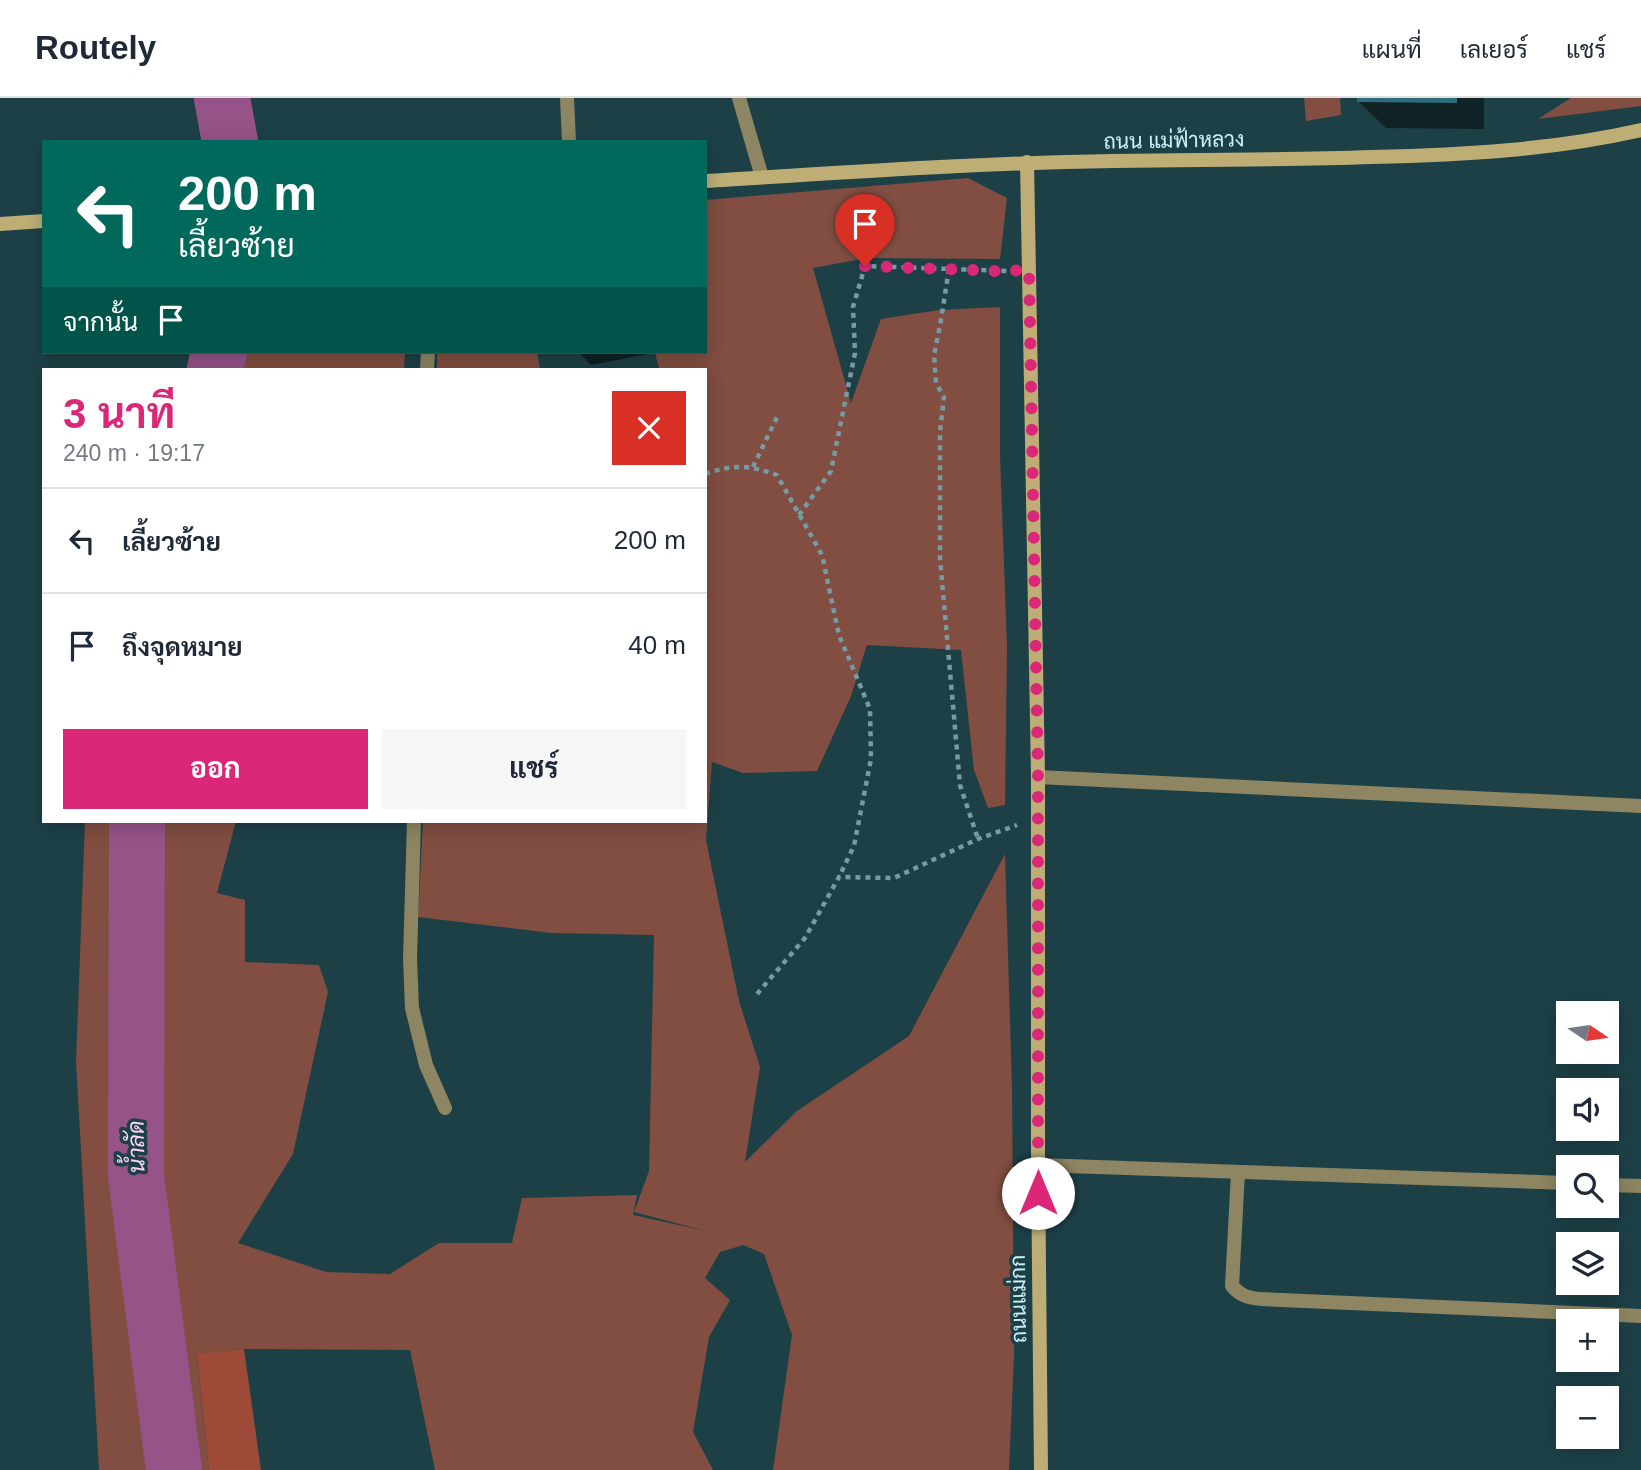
<!DOCTYPE html>
<html lang="th">
<meta charset="utf-8">
<style>
body{margin:0;font-family:Arial,Sarabun,sans-serif;background:#f6f6f7;color:#1f2937;height:100vh;display:flex;flex-direction:column;font-size:26px;white-space:nowrap}
*{box-sizing:border-box;margin:0}
p{font-size:23px;color:#747a83}
.icon{flex:none;width:38px;height:38px;fill:none;stroke:currentColor;stroke-width:2;stroke-linecap:round;stroke-linejoin:round}
.map{position:relative;flex:1;overflow:hidden}
.side{position:absolute;left:42px;top:270px;width:665px;height:455px;display:flex;flex-direction:column;background:#fff;border-radius:0px;box-shadow:0 4px 18px #0003}
.side>*{flex:none}
.hud{position:absolute;left:42px;top:42px;width:665px;height:214px;border-radius:0px;box-shadow:0 4px 18px #0003;background:#00695c;color:#fff;overflow:hidden}
.needle{width:46px;rotate:103deg}
.fabs{position:absolute;left:1556px;top:903px;display:grid;gap:14px}
.fabs a{display:grid;place-items:center;width:63px;height:63px;border-radius:0px;background:#fff;box-shadow:0 4px 18px #0003;font-size:35px}
.pin{position:absolute;display:grid;place-items:center;width:60px;height:60px;color:#fff;margin:-72px -30px;border-radius:50% 50% 50% 0;rotate:-45deg;box-shadow:0 0 7px #0007}
.pin .icon{rotate:45deg}
.me{position:absolute;width:77px;margin:-38px;rotate:0deg;stroke-linejoin:round;filter:drop-shadow(0 0 5px #0008)}
.turn{display:flex;align-items:center;gap:24px;height:147px;padding:0 21px;font-size:32px}
.turn .icon{width:91px;height:91px;stroke-width:2.5}
.turn b{display:block;font-size:49px;line-height:60px}
.then{display:flex;align-items:center;height:66px;padding:0 21px;background:#0003;gap:14px;font-size:26px}
.round{display:grid;place-items:center;flex:none;width:74px;height:74px;border-radius:0px;background:#f6f6f7}
.summary{display:flex;align-items:center;justify-content:space-between;height:119px;padding:0 21px}
h1{font-size:42px;font-weight:700;line-height:52px;color:#db2777}
.button{display:flex;gap:14px;margin-top:auto;padding:14px 21px}
.button a{flex:1;height:80px;border-radius:0px;background:#db2777;color:#fff;font-size:28px;font-weight:700;line-height:80px;text-align:center}
.button a+a{background:#f6f6f7;color:#1f2937}
ul{padding:0;list-style:none}
li{display:flex;align-items:center;gap:21px;height:105px;padding:0 21px;border-top:2px solid #e0e1e3}
li div{flex:1}
li b{display:block;font-size:26px}
li em{font-style:normal}
header{display:flex;align-items:center;gap:42px;box-sizing:border-box;height:98px;padding:0 35px;background:#fff;border-bottom:2px solid #e0e1e3}
header strong{font-size:33px}
nav{display:flex;gap:38px;margin-inline-start:auto;font-size:24px}
.map>svg:first-child{display:block}
</style>
<header>
<strong>Routely</strong>
<nav><a>แผนที่</a><a>เลเยอร์</a><a>แชร์</a></nav>
</header>
<div class="map">
<svg width="1641" height="1372" viewBox="0 0 1641 1372">
<rect width="100%" height="100%" fill="#1d4047"/>
<g fill="#814e41">
<path d="M1304,0H1340L1341,17L1306,23Z"/>
<path d="M1571,0H1641V8L1538,21Z"/>
<path d="M968,80L1007,100L1000,161L867,160L813,170L851,305L881,221L939,212L1000,209V358L1007,549L1005,707L988,710L974,672L961,552L867,547L851,598L817,673L743,675L712,664L706,742L739,903L760,969L745,1064L797,1013L909,938L1005,756L1012,992L1014,1257L1009,1372H773L792,1237L764,1156L743,1147L720,1154L705,1180L730,1202L709,1239L693,1334L713,1372H435L410,1252L244,1251L197,1257L209,1372H99L76,964L85,723H236L217,795L245,802V864L319,867L328,894L293,1056L238,1145L326,1174L390,1176L439,1145H512L522,1100L637,1097L633,1117L706,1133L634,1114L649,1073L654,837L552,835L418,819L423,723H705V271H659L655,254H705V102Z"/>
<path d="M202,254H405L404,271H198Z"/>
<path d="M437,254H537L540,271H437Z"/>
</g>
<path fill="#9d4b38" d="M244,1251L261,1372H209L197,1256Z"/>
<g fill="#0007">
<path d="M1358,0H1484V31L1386,30L1358,3Z"/>
<path d="M578,254H659L591,267Z"/>
</g>
<g fill="none" stroke-linecap="round" stroke-linejoin="round">
<g stroke="#955388" stroke-width="56">
<path d="M222,0L230,44"/>
<path d="M215,271L219,254"/>
<path d="M137,723L136,1078L174,1372"/>
</g>
</g>
<path fill="#2d6d7b" d="M1357,0H1457V5L1357,4Z"/>
<g fill="none" stroke-linecap="round" stroke-linejoin="round">
<g stroke="#769ba4" stroke-width="4.5" stroke-dasharray="5 5" stroke-linecap="butt">
<path d="M949,171L940,228L934,257L936,285L944,299L940,334V460L960,687L978,741"/>
<path d="M753,369L778,317"/>
<path d="M705,376C734,366 749,367 777,377L822,457L839,537L870,611L871,661L854,748L839,779"/>
<path d="M799,417L831,373L855,255L853,209L865,168L1007,173"/>
<path d="M757,896L805,840L839,779L894,780L978,741L1017,727"/>
</g>
<g stroke="#8e8562" stroke-width="14">
<path d="M739,0L762,79"/>
<path d="M427,271L428,254"/>
<path d="M1038,679L1641,708"/>
<path d="M414,723L410,861L412,910L426,967L445,1010"/>
</g>
<g stroke="#8e8562" stroke-width="14">
<path d="M567,0L569,44"/>
<path d="M1038,1067L1568,1085"/>
<path d="M1238,1074L1232,1188C1241,1198 1248,1200 1261,1201L1641,1218"/>
<path d="M1606,1087L1641,1088"/>
</g>
<g stroke="#beae76" stroke-width="14">
<path d="M1027,64L1038,679V1067L1041,1372"/>
<path d="M705,83C841,75 977,65 1113,63C1199,62 1286,62 1372,59C1462,57 1553,52 1641,32"/>
<path d="M0,126L44,123"/>
</g>
</g>
<g fill="none" stroke-linecap="round" stroke-linejoin="round">
<path stroke="#db2777" stroke-width="12" stroke-dasharray="0 21.6" d="M865,168L997,173L1029,172L1038,679V1095"/>
</g>
<g text-anchor="middle" dominant-baseline="central" stroke-width="7" stroke-linejoin="round" paint-order="stroke">
<g font-size="21" fill="#cbf2fc" stroke="#1d4047">
<text transform="translate(1174 42) rotate(-1)">ถนน แม่ฟ้าหลวง</text>
<text transform="translate(1018 1201) rotate(-91)">ถนนแม่กก</text>
</g>
<g font-size="23" font-style="italic" fill="#fad4f1" stroke="#1d4047">
<text transform="translate(136 1049) rotate(-91)">น้ำลัด</text>
</g>
</g>
</svg>
<div class="fabs">
<a><svg class="needle" viewBox="-14 -14 28 28"><path d="M0-13l5 13h-10z" fill="#e53935"/><path d="M0 13l5-13h-10z" fill="#747a83"/></svg></a>
<a><svg class="icon" aria-label="sound" viewBox="0 0 24 24"><path d="M4 9h4l5-4v14l-5-4H4zM17 9q2 3 0 6"/></svg></a>
<a><svg class="icon" aria-label="search" viewBox="0 0 24 24"><circle cx="10" cy="10" r="6"/><path d="M15 15l6 6"/></svg></a>
<a><svg class="icon" aria-label="layers" viewBox="0 0 24 24"><path d="M12 4l9 5-9 5-9-5zM3 14l9 5 9-5"/></svg></a>
<a>+</a>
<a>−</a>
</div>
<div class="pin" style="left:865px;top:168px;background:#d93025"><svg class="icon" aria-label="arrive" viewBox="0 0 24 24"><path d="M6 21V4h12l-3 4 3 4H6"/></svg></div>
<svg class="me" style="left:1038px;top:1095px" viewBox="-20 -20 40 40"><circle r="19" fill="#fff"/><path d="M0-13L10 11 0 6-10 11z" fill="#db2777"/></svg>
<div class="hud">
<div class="turn"><svg class="icon" aria-label="left" viewBox="0 0 24 24"><path d="M17 20v-9H6M10 6l-5 5 5 5"/></svg><div><b>200 m</b>เลี้ยวซ้าย</div></div>
<div class="then">จากนั้น<svg class="icon" aria-label="arrive" viewBox="0 0 24 24"><path d="M6 21V4h12l-3 4 3 4H6"/></svg></div>
</div>
<section class="side">
<div class="summary"><div><h1>3 นาที</h1><p>240 m · 19:17</p></div><a class="round" style="background:#d93025;color:#fff"><svg class="icon" aria-label="close" viewBox="0 0 24 24"><path d="M6 6l12 12M18 6L6 18"/></svg></a></div>
<ul>
<li><svg class="icon" aria-label="left" viewBox="0 0 24 24"><path d="M17 20v-9H6M10 6l-5 5 5 5"/></svg><div><b>เลี้ยวซ้าย</b></div><em>200 m</em></li>
<li><svg class="icon" aria-label="arrive" viewBox="0 0 24 24"><path d="M6 21V4h12l-3 4 3 4H6"/></svg><div><b>ถึงจุดหมาย</b></div><em>40 m</em></li>
</ul>
<div class="button"><a>ออก</a><a>แชร์</a></div>
</section>
</div>
